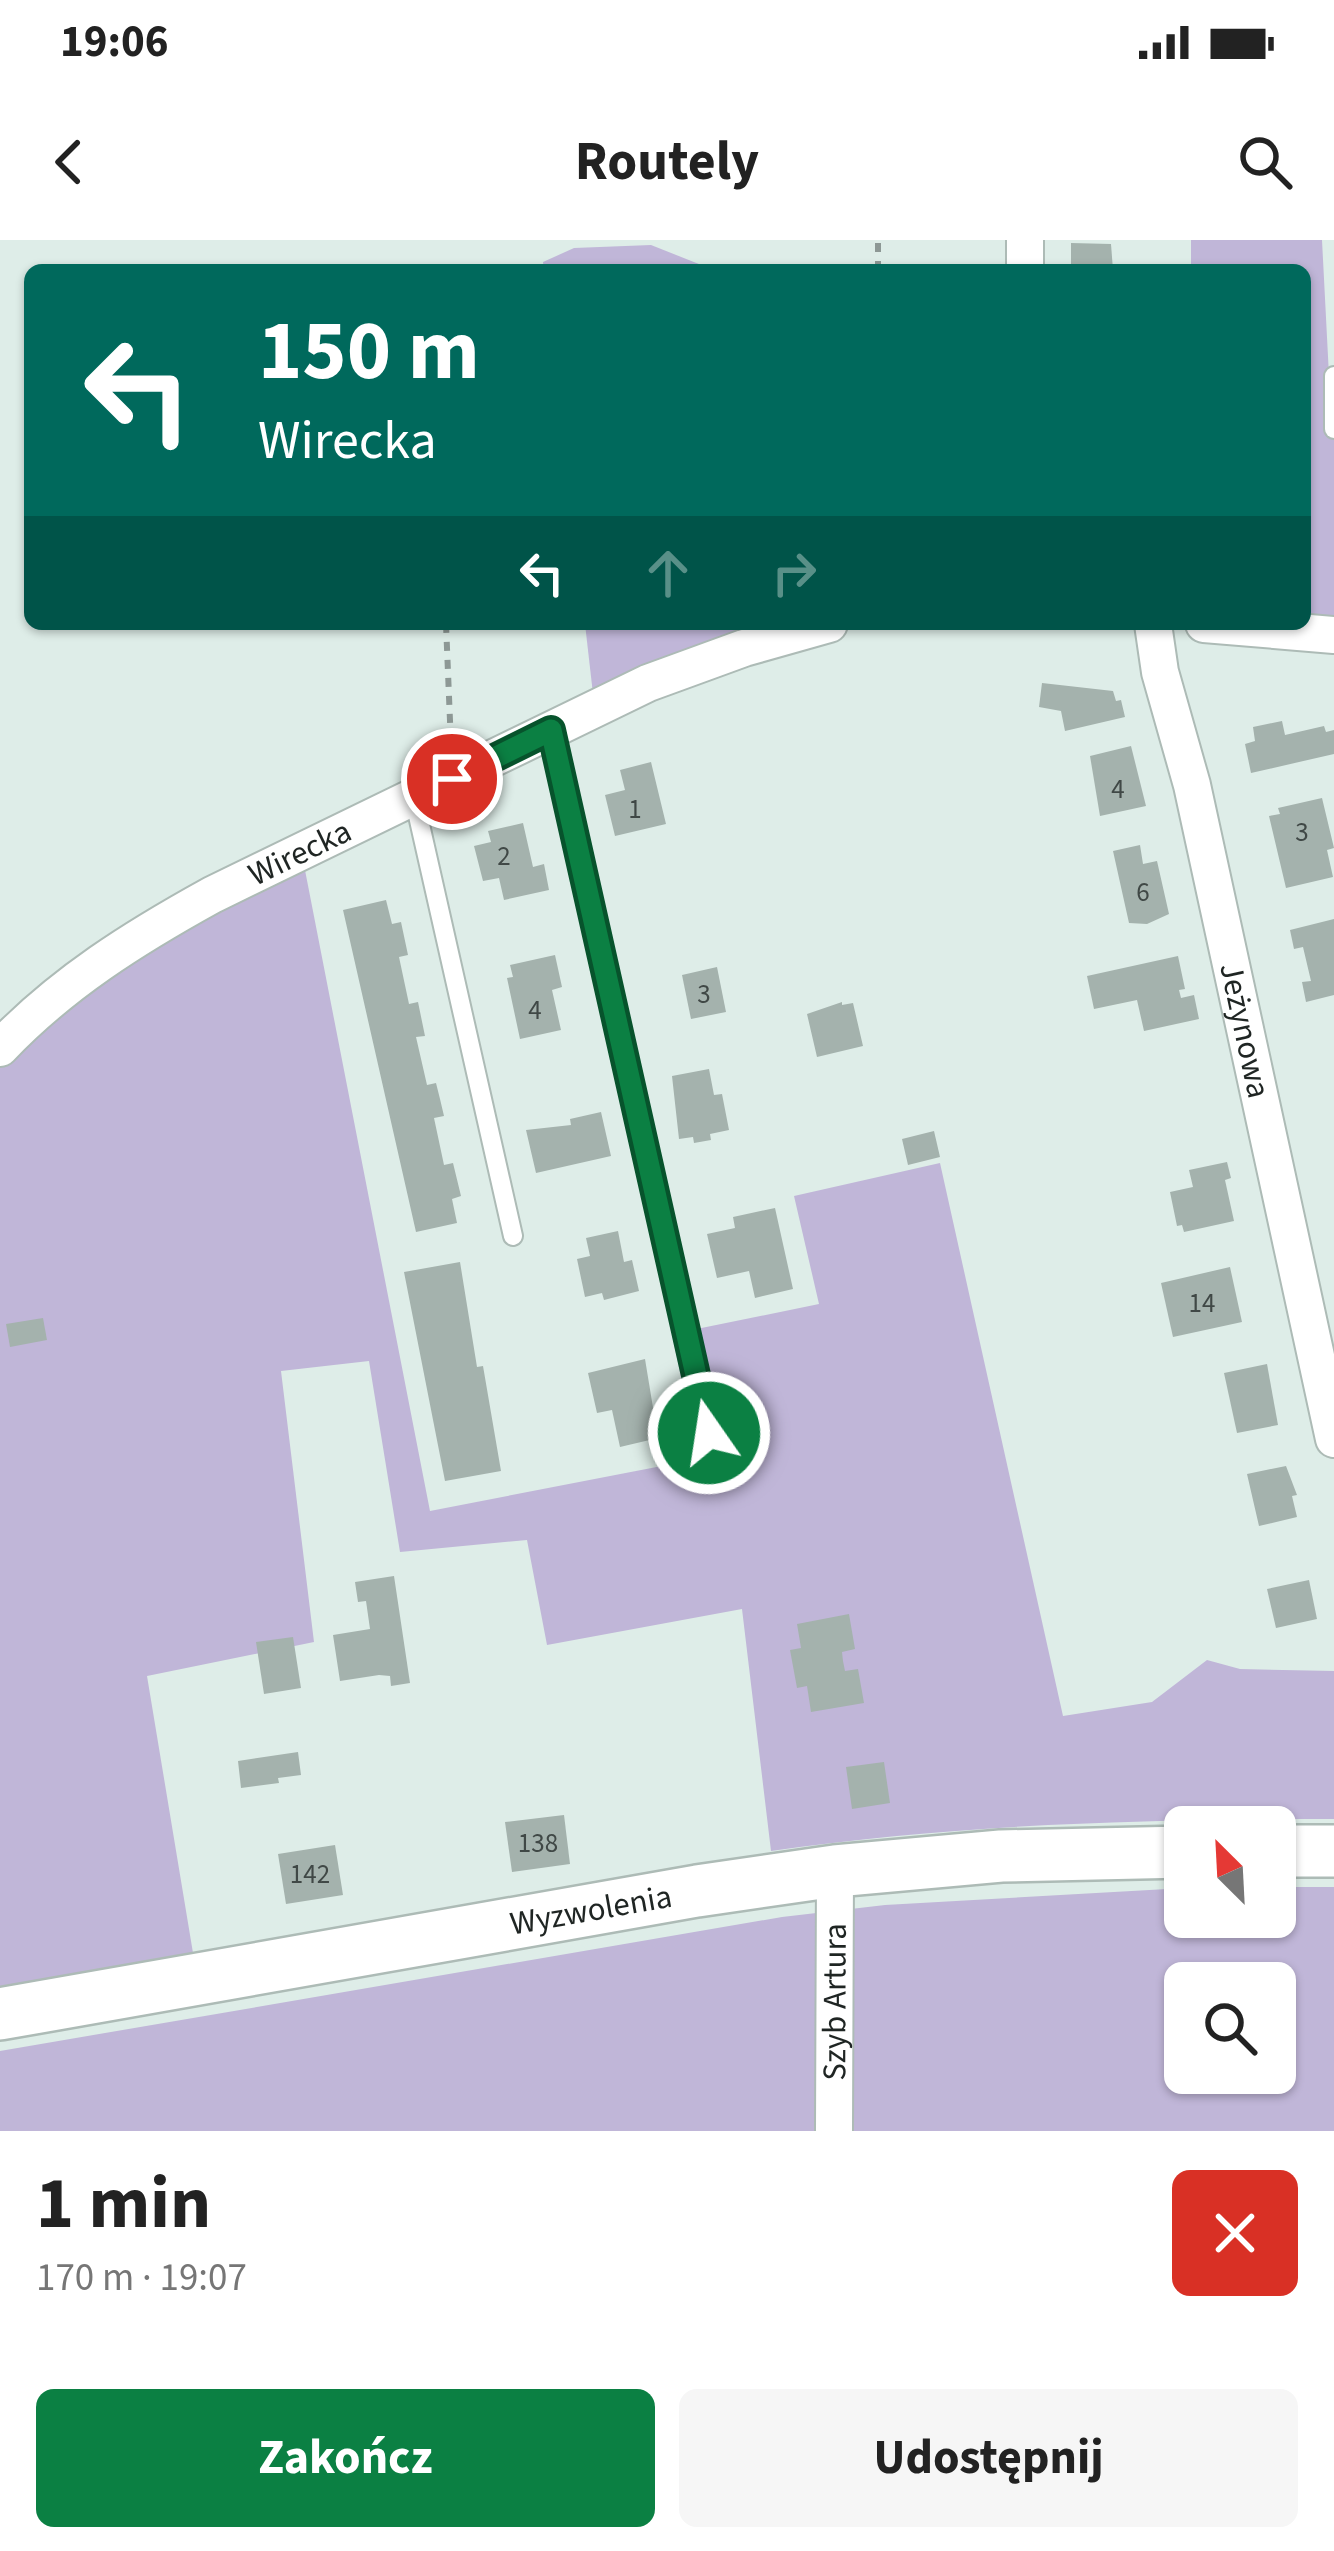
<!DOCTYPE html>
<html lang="pl">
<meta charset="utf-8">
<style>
body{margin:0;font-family:"Source Sans 3",sans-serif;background:#f6f6f6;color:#222;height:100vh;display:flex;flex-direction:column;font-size:45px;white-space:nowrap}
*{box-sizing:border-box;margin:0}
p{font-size:39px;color:#767676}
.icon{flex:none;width:66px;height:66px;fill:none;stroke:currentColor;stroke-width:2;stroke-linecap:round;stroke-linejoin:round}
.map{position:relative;height:1891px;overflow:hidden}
.details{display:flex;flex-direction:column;background:#fff;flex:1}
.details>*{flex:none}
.hud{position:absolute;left:24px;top:24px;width:1287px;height:366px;border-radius:18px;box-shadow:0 3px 9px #0004;background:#00695c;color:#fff;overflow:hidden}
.needle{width:78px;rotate:336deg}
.controls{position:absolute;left:1164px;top:1566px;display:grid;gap:24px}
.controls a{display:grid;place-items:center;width:132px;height:132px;border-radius:18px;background:#fff;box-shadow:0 3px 9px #0004;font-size:60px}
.pin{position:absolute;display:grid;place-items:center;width:102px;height:102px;color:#fff;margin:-51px;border:6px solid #fff;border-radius:50%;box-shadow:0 3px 12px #0007}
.me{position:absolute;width:132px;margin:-66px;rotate:347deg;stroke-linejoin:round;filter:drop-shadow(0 0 9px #0008)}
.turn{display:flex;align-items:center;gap:42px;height:252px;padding:0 36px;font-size:54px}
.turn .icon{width:156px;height:156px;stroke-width:2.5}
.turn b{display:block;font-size:84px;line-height:102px}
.lanes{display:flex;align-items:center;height:114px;padding:0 36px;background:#0003;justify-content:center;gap:60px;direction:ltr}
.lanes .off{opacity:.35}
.round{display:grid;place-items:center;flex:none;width:126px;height:126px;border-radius:18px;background:#f6f6f6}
.head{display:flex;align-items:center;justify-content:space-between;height:204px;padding:0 36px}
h1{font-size:72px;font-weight:700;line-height:90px}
.button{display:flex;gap:24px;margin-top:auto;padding:24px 36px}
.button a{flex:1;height:138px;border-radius:18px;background:#0b8043;color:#fff;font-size:48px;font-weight:700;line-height:138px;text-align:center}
.button a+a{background:#f6f6f6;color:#222}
.status{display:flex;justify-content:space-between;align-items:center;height:84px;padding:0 60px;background:#fff;direction:ltr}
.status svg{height:33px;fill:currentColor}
header{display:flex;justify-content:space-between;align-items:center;height:156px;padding:0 36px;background:#fff;font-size:54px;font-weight:700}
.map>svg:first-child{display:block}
</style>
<div class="status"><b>19:06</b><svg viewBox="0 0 49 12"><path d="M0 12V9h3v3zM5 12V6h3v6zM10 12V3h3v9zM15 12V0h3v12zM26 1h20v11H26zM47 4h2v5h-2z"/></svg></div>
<header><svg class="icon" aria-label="back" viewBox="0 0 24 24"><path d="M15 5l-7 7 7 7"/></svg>Routely<svg class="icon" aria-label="search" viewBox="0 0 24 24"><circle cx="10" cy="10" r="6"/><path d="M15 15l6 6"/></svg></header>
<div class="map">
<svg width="1334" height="1891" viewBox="0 0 1334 1891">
<rect width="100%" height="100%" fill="#deede8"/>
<g fill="#c0b6d8" fill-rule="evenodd">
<path d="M1191,0H1322L1329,136L1334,137V383L1305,380V30H1191Z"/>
<path d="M651,5L714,30H544L543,22L574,8Z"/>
<path d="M585,384H771L593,454Z"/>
<path d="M304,625L430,1271L698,1219L672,1094L819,1064L794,956L940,923L1063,1476L1152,1462L1207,1420L1240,1429L1334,1431V1579C1146,1579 957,1584 771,1611L742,1369L547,1405L527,1300L400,1312L369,1121L281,1131L314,1402L147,1436L193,1713L0,1748V826L47,776L204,674Z"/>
<path d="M1275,1647H1334V1891H0V1811L782,1677L885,1665L1185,1648V1677H1275ZM1185,1743H1275V1833H1185Z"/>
</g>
<g fill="#a4b2ad">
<path d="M1071,3L1111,4L1113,30H1071Z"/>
<path d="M1042,443L1113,451L1116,461L1121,460L1125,477L1065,491L1061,471L1039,467Z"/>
<path d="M1282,481L1285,495L1324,486L1326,492L1334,490V514L1251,533L1245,504L1255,501L1253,487Z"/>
<path d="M1131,506L1146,566L1100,576L1090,516Z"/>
<path d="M651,522L666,584L615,596L605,555L625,550L620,530Z"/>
<path d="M1322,558L1334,608L1327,610L1333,637L1286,648L1269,576L1280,574L1278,568Z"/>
<path d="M523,583L533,627L544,624L549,650L504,660L499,638L483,641L474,606L491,602L488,591Z"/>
<path d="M1140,605L1143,624L1157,621L1169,674L1147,684L1129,683L1113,611Z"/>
<path d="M386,660L392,684L401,682L408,715L399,717L409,764L418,762L425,796L416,797L427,845L436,843L440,859L444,876L434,878L444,925L453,923L461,956L452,959L457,983L416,992L343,670Z"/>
<path d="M1334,679V755L1306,762L1302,742L1311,741L1303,707L1294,709L1290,690Z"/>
<path d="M555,715L562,747L552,750L561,790L520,799L507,738L513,737L510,725Z"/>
<path d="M1178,716L1185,749L1179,750L1181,758L1194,755L1199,779L1144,791L1137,760L1094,769L1087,736Z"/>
<path d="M717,727L726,772L691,779L682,735Z"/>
<path d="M842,762V765L853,763L863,806L817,817L807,774Z"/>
<path d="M709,829L714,855L722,854L729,890L710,894L711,900L694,903L693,897L679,899L672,836Z"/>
<path d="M601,872L611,916L536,933L526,890L571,885L570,879Z"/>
<path d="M934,891L940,917L908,925L902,899Z"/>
<path d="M1227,922L1231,938L1225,940L1234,981L1184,992L1182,985L1177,986L1170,952L1193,947L1189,930Z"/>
<path d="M775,968L793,1049L755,1058L749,1031L717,1038L707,994L735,988L733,977Z"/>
<path d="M618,991L624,1022L632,1020L639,1051L604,1060L602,1053L585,1057L577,1019L590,1016L586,998Z"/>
<path d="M460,1022L477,1127L483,1126L501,1231L445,1241L404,1032Z"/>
<path d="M1230,1027L1242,1082L1173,1097L1161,1043Z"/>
<path d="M43,1078L47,1100L10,1107L6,1084Z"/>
<path d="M645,1119L658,1198L620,1207L612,1170L597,1173L588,1133Z"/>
<path d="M1267,1124L1278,1185L1237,1193L1224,1133Z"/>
<path d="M1286,1226L1297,1255L1292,1256L1297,1277L1259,1286L1247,1234Z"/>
<path d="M394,1336L410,1443L391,1446L390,1436L379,1435L340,1441L333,1395L370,1389L366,1361L358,1362L355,1342Z"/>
<path d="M1309,1340L1317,1379L1276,1388L1267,1349Z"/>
<path d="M849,1374L855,1409L842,1412L843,1421L845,1431L858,1429L864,1463L811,1472L807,1446L797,1448L790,1410L801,1408L797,1384Z"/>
<path d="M293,1397L301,1448L264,1454L256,1402Z"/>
<path d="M298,1512L301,1535L278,1538L279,1543L241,1548L238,1521Z"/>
<path d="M884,1522L890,1563L852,1569L846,1527Z"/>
<path d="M564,1575L570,1624L512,1632L505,1582Z"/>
<path d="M335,1605L343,1655L286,1664L278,1614Z"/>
</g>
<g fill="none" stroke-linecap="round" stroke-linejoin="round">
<defs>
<g id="lane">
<path d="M1334,136V189"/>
<path d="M551,491L709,1193"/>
<path d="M414,558L513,996"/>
</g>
<g id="street">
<path d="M1025,30V0"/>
<path id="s1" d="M1153,384L1160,432L1192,545L1334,1199"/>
<path d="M1204,384L1334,395"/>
<path id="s2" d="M0,808C62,743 134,698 212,655L648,443L744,408L829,384"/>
<path id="s3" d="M834,1891L835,1631"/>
</g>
<g id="secondary">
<path d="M1275,1611H1334"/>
<path id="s4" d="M0,1774L697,1651L835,1631L1001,1616L1185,1612"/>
</g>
</defs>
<use href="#lane" stroke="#adbbb6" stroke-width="22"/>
<use href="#street" stroke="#adbbb6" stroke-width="40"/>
<use href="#secondary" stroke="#adbbb6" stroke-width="56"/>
<g stroke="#8d9895" stroke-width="6" stroke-dasharray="9 9" stroke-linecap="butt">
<path d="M878,30V0"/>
<path d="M446,384L451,505"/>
</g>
<use href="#lane" stroke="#fff" stroke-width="18"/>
<use href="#street" stroke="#fff" stroke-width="36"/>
<use href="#secondary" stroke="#fff" stroke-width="51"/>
</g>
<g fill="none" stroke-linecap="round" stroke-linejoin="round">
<defs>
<path id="route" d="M452,539L551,490L709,1193"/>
</defs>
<use href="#route" stroke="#07532c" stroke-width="30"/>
<use href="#route" stroke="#0b8043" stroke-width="21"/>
</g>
<g text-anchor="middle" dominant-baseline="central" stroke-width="9" stroke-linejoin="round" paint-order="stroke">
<g font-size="27" fill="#404846">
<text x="1118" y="549">4</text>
<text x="635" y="569">1</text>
<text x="1302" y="592">3</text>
<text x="504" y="616">2</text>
<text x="1143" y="652">6</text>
<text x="704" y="754">3</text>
<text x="535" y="770">4</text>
<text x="1202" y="1063">14</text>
<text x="538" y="1603">138</text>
<text x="310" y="1634">142</text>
</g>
<g font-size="33" fill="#1f2523" stroke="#fff">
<text stroke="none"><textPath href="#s2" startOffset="360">Wirecka</textPath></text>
<text stroke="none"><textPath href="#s1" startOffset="417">Jeżynowa</textPath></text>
<text stroke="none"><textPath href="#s4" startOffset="600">Wyzwolenia</textPath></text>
<text stroke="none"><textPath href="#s3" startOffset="129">Szyb Artura</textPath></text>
</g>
</g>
</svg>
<div class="controls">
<a><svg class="needle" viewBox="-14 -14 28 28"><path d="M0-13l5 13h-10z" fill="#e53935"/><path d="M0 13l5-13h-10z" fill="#767676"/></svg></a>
<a><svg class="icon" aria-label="search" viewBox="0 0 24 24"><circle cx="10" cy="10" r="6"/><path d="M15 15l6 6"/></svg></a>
</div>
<div class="pin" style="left:452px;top:539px;background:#d93025"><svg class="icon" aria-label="arrive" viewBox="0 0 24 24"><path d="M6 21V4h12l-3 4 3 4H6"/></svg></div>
<svg class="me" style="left:709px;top:1193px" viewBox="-20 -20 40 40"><circle r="17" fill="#0b8043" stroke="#fff" stroke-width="3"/><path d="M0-11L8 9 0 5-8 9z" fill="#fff"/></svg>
<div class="hud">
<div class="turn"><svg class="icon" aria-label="left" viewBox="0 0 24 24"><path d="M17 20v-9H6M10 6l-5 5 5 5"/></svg><div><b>150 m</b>Wirecka</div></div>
<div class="lanes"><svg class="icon" aria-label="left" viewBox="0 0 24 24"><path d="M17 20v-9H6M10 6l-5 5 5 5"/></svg><svg class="icon off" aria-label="ahead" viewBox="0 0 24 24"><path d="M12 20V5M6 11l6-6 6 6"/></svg><svg class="icon off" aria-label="right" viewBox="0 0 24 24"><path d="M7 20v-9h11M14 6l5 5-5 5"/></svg></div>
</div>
</div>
<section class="details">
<div class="head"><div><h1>1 min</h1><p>170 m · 19:07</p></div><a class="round" style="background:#d93025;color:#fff"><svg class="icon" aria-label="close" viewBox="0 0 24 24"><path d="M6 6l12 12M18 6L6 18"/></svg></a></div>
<div class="button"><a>Zakończ</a><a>Udostępnij</a></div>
</section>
